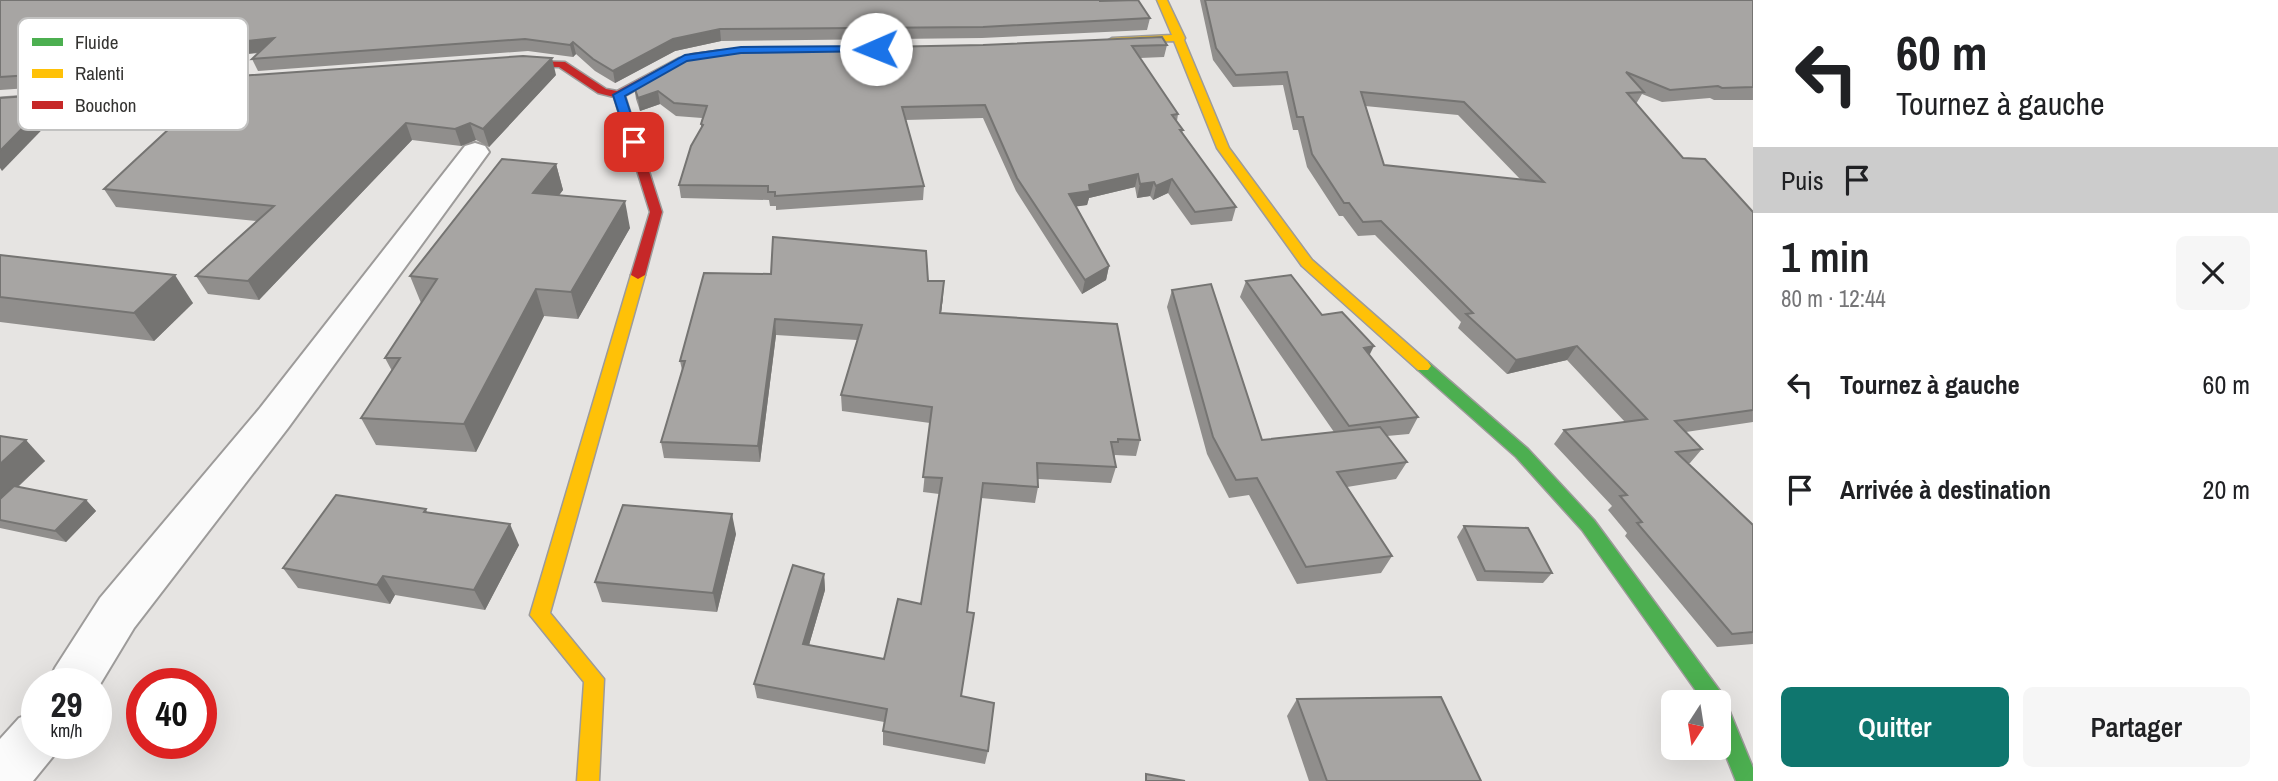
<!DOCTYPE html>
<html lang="fr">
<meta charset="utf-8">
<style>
body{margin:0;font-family:"Archivo Narrow",sans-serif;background:#f6f6f6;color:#202124;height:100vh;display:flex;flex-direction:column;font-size:26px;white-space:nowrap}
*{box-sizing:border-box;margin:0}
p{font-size:23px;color:#757577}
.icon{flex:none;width:38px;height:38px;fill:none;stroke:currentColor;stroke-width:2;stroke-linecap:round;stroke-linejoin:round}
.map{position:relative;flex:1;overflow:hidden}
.drawer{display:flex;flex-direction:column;background:#fff;width:525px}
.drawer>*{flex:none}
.hud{background:#fff;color:#202124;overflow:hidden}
.needle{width:46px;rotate:192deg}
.fabs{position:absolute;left:1661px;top:690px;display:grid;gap:14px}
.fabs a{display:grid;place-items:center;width:70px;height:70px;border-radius:10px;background:#fff;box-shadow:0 7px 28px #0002;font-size:35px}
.speed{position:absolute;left:21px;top:668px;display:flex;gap:14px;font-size:35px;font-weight:700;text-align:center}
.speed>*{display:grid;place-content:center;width:91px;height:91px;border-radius:50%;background:#fff;box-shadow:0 7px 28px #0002;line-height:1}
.speed small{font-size:18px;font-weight:400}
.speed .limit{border:10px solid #d22;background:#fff;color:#111}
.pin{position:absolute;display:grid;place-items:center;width:60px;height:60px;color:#fff;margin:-30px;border-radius:14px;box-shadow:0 4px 10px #0006}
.me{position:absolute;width:77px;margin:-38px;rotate:269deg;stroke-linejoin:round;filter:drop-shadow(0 0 5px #0008)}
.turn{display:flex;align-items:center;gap:24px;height:147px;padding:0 28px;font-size:32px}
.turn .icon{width:91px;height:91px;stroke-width:2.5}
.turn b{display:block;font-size:49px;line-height:60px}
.then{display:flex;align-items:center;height:66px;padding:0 28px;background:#0003;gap:14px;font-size:26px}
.round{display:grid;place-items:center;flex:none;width:74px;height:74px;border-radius:10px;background:#f6f6f6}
.headline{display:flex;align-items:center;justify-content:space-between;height:119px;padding:0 28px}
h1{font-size:42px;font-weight:600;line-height:52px}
.action{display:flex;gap:14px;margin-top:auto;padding:14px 28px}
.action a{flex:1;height:80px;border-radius:10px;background:#0f766e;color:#fff;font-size:28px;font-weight:600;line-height:80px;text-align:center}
.action a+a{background:#f6f6f6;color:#202124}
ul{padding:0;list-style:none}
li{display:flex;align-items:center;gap:21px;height:105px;padding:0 28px}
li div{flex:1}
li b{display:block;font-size:26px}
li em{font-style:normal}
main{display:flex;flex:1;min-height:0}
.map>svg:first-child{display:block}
</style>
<main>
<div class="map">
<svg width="1753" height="781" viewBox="0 0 1753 781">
<rect width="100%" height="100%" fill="#e6e4e2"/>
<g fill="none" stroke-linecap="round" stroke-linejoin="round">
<defs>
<g id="street">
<path d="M475,143L485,146L489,152L288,428L134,628L96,691V684H48L55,668L100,598L260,408L465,146Z"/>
<path d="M37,711V744H60L55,754L33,781H0V739L19,718Z"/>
</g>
<path id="fast" d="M1423,361L1428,362L1528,449L1594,520L1723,695L1753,768V781H1736L1718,736V702H1704L1582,530L1516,457L1418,370L1415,366L1418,362Z"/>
<g id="slow">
<path d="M1157,0H1167L1185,38L1184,40L1229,148L1312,260L1428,362L1431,366L1428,370H1418L1302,266L1217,148L1174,41L1108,43L1107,41L1112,38L1172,35Z"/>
<path d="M638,271L645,275L550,613L604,679L599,781H577L584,682L530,615L631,275Z"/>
</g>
<g id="jam">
<path d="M679,58L683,59V63L625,96L662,212L645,275L638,279L631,275L650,212L614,97L598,93L559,67L501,66L496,63L501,60L565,62L606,89L617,91Z"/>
<path d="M267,78L271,79V83L0,104V98Z"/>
</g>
</defs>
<use href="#street" stroke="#9d9b9a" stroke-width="4"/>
<use href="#fast" stroke="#9d9b9a" stroke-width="3"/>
<use href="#slow" stroke="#9d9b9a" stroke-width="3"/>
<use href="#jam" stroke="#9d9b9a" stroke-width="3"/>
<use href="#street" fill="#fbfbfb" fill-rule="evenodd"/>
<use href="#fast" fill="#4caf50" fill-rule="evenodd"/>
<use href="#slow" fill="#ffc107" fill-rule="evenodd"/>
<use href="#jam" fill="#c62828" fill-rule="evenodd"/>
</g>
<g fill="#908e8c" fill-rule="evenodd">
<path d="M0,0L1100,1L1150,18L1147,30L982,38L721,41L675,51L615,83L595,71L576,54L573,57L528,51L258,71L252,59L259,53L219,57L217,52L131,58L119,74L94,76L86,84L0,90Z"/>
<path d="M1200,0H1753V100H1714L1710,98L1662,102L1642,94L1636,104L1683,158L1753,212V422L1686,432L1702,449L1690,463H1688L1753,525V644L1717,647L1625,536L1627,533L1608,510L1612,506L1554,444L1564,430L1625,422L1567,360L1507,374L1458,328L1461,322L1375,235L1358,236L1343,216H1339L1307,167L1298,130H1293L1283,85L1233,87L1213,60ZM1365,106L1458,115L1521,180L1384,165Z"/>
<path d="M1167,45L1164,57L1140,58L1178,114L1177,121L1183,130L1182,133L1236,207L1232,221L1191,225L1168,193L1153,200L1150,196L1137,198L1135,187L1089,198L1087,205L1076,206L1109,266L1106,280L1082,294L1016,191L983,118L905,120L924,186L923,200L776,210V206H770L769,200L681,198L679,185L701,128V124L702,118L676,116L660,104L640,111L636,99L634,86L691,54Z"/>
<path d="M556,75L489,147L476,140L461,146L412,140L259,300L208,294L196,276L257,221L116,207L104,189Z"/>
<path d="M556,164L563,190L559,195L630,228L578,319L544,316L476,452L376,445L361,418L392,371L385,358L421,303L410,276Z"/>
<path d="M0,255L193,303L154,341L0,322Z"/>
<path d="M704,273L928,281L943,297L941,313L1140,440L1136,456L1115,455L1114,458L1116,467L1111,483L1038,479V487L1035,503L981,498L967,612L961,696L988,751L985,764L883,745V731L884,722L757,698L754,684L824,574L825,590L809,645L884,659L921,604L939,494L923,492L930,423L842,411L841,395L857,340L776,335L760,462L664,458L661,442L682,370L680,361Z"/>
<path d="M1246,281L1322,315L1369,355L1418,417L1409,434L1387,436L1407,462L1396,479L1347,487L1392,556L1381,573L1297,584L1249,495L1229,498L1207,454L1167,307L1172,290L1262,440L1334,432L1240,297Z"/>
<path d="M0,436L45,461L18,487L86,500L96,511L66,542L0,528Z"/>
<path d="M426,509L427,512L519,545L485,610L395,595L390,604L298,588L283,568Z"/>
<path d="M1464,526L1552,573L1543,583L1477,581L1457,537Z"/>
<path d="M736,534L717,612L602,602L595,582Z"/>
<path d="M1297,699L1481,781H1309L1287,716Z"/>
</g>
<g fill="#757472">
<path d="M720,29L721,41L675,51L615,83L613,71L673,39Z"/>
<path d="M274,38L280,50L219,57L213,45Z"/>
<path d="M573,42L576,54L573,57L570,45Z"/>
<path d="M124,46L131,58L119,74L112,62Z"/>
<path d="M552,58L556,75L489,147L483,129Z"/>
<path d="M87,64L94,76L86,84L78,72Z"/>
<path d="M658,91L660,104L640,111L638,98Z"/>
<path d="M56,94L64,107L2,171L0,168V151Z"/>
<path d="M406,123L412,140L259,300L248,281Z"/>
<path d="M470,123L476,140L461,146L455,129Z"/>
<path d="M556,164L563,190L541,219L533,193Z"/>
<path d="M1138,174L1135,187L1089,198L1087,205L1066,208L1069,194L1089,185Z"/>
<path d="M1172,179L1168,193L1153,200L1156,186Z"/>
<path d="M1154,182L1150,196L1137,198L1140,184Z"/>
<path d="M625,201L630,228L578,319L571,292Z"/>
<path d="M1109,266L1106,280L1082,294L1085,280Z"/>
<path d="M175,275L193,303L154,341L134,313Z"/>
<path d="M944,281L943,297L939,329L940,313Z"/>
<path d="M536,289L544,316L476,452L464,424Z"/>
<path d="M775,319L776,335L760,462L758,446Z"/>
<path d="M1374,346L1366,362L1364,348Z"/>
<path d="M1577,346L1567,360L1507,374L1516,360Z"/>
<path d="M26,440L45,461L0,503V464Z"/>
<path d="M86,500L96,511L66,542L55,531Z"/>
<path d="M732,514L736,534L717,612L713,593Z"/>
<path d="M510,524L519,545L485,610L474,590Z"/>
<path d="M824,574L825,590L805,659L803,644Z"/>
<path d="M383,576L395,595L390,604L377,585Z"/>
</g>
<g fill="#a7a5a3" stroke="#757472" stroke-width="2" fill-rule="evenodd">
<path d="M0,0H1100V1L1138,0L1150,18L983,27L720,29L673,39L613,71L593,59L573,42L570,45L525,39L252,59L274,38L213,45L216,40L124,46L112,62L87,64L78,72L0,77Z"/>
<path d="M1205,0H1753V87L1722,88L1718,86L1670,90L1626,72L1644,92L1627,93L1683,158L1705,159L1753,212V410L1675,421L1702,449L1676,452L1753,525V632L1732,634L1637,523L1642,522L1620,496L1627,495L1564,430L1647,419L1577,346L1516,360L1466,314L1473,313L1381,221L1363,222L1349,203H1344L1312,154L1303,117H1297L1287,72L1236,75L1216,48ZM1361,92L1464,102L1544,182L1384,165Z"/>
<path d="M1162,37L1167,45L1132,46L1178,114L1172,115L1183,130H1180L1236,207L1195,212L1172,179L1156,186L1154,182L1140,184L1138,174L1089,185L1090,191L1069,194L1109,266L1085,280L1017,178L985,105L902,107L924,186L775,196V192H768V186L679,185L691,146L703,125L701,124L707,106L674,103L658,91L638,98L634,86L691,54L720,50L983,45Z"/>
<path d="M523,56L552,58L483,129L470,123L455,129L406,123L248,281L196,276L274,206L104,189L225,77Z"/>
<path d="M56,94L0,151V98Z"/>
<path d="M502,159L556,164L533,193L625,201L571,292L536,289L464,424L361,418L400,358H385L437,279L410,276Z"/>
<path d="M773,237L926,251L928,281H944L940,313L1117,324L1140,440L1118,439V442H1111L1116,467L1037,463L1038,487L983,483L967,612L974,613L961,696L994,703L988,751L883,731L887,709L754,684L793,565L824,574L803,644L884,659L898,599L921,604L942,478L923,477L932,407L841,395L862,325L775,319L758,446L661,442L685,361H680L704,273L771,274Z"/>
<path d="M0,255L175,275L134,313L0,297Z"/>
<path d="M1291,275L1322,315L1342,312L1374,346L1364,348L1418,417L1349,426L1246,281Z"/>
<path d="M1211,284L1262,440L1380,427L1407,462L1337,472L1392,556L1306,567L1257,478L1236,480L1213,437L1172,290Z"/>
<path d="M0,436L26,440L0,464Z"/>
<path d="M14,486L86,500L55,531L0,520V499Z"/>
<path d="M336,495L426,509L424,512L510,524L474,590L383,576L377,585L283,568Z"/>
<path d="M623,505L732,514L713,593L595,582Z"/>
<path d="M1464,526L1528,528L1552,573L1485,571Z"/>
<path d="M1441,697L1481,781H1327L1297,699Z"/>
<path d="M1146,774L1185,781H1146Z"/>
</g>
<path fill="#1a73e8" stroke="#114b97" stroke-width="2" d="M876,46L881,49L880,51L741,53L687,61L625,96L640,142L634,145L628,142L613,95L685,55L741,47Z"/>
<rect x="18" y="18" width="230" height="112" rx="10" fill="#fff" stroke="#c2c2c1" stroke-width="2"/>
<rect x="32" y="38" width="31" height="8" fill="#4caf50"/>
<rect x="32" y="69" width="31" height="9" fill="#ffc107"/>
<rect x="32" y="101" width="31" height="8" fill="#c62828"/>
<g font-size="19" fill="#343331">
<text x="75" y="49">Fluide</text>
<text x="75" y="80">Ralenti</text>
<text x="75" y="112">Bouchon</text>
</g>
</svg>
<div class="fabs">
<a><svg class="needle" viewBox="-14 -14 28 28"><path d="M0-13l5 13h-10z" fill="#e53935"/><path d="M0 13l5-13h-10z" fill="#757577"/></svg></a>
</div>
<div class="speed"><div>29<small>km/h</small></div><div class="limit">40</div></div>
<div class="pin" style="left:634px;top:142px;background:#d93025"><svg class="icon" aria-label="arrive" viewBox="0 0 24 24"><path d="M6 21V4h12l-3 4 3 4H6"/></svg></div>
<svg class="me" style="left:876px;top:49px" viewBox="-20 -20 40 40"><circle r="19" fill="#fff"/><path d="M0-13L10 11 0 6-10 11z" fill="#1a73e8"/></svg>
</div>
<section class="drawer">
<div class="hud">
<div class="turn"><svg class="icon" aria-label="left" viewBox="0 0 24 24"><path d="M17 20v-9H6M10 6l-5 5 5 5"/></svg><div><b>60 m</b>Tournez à gauche</div></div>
<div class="then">Puis<svg class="icon" aria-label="arrive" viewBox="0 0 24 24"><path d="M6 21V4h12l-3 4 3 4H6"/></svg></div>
</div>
<div class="headline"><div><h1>1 min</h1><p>80 m · 12:44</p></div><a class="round"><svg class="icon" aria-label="close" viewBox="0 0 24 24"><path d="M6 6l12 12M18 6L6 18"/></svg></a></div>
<ul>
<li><svg class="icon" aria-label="left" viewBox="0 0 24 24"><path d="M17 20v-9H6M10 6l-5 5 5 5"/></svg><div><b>Tournez à gauche</b></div><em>60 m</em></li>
<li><svg class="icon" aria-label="arrive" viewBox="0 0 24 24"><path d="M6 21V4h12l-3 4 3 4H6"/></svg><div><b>Arrivée à destination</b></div><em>20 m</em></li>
</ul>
<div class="action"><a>Quitter</a><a>Partager</a></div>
</section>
</main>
